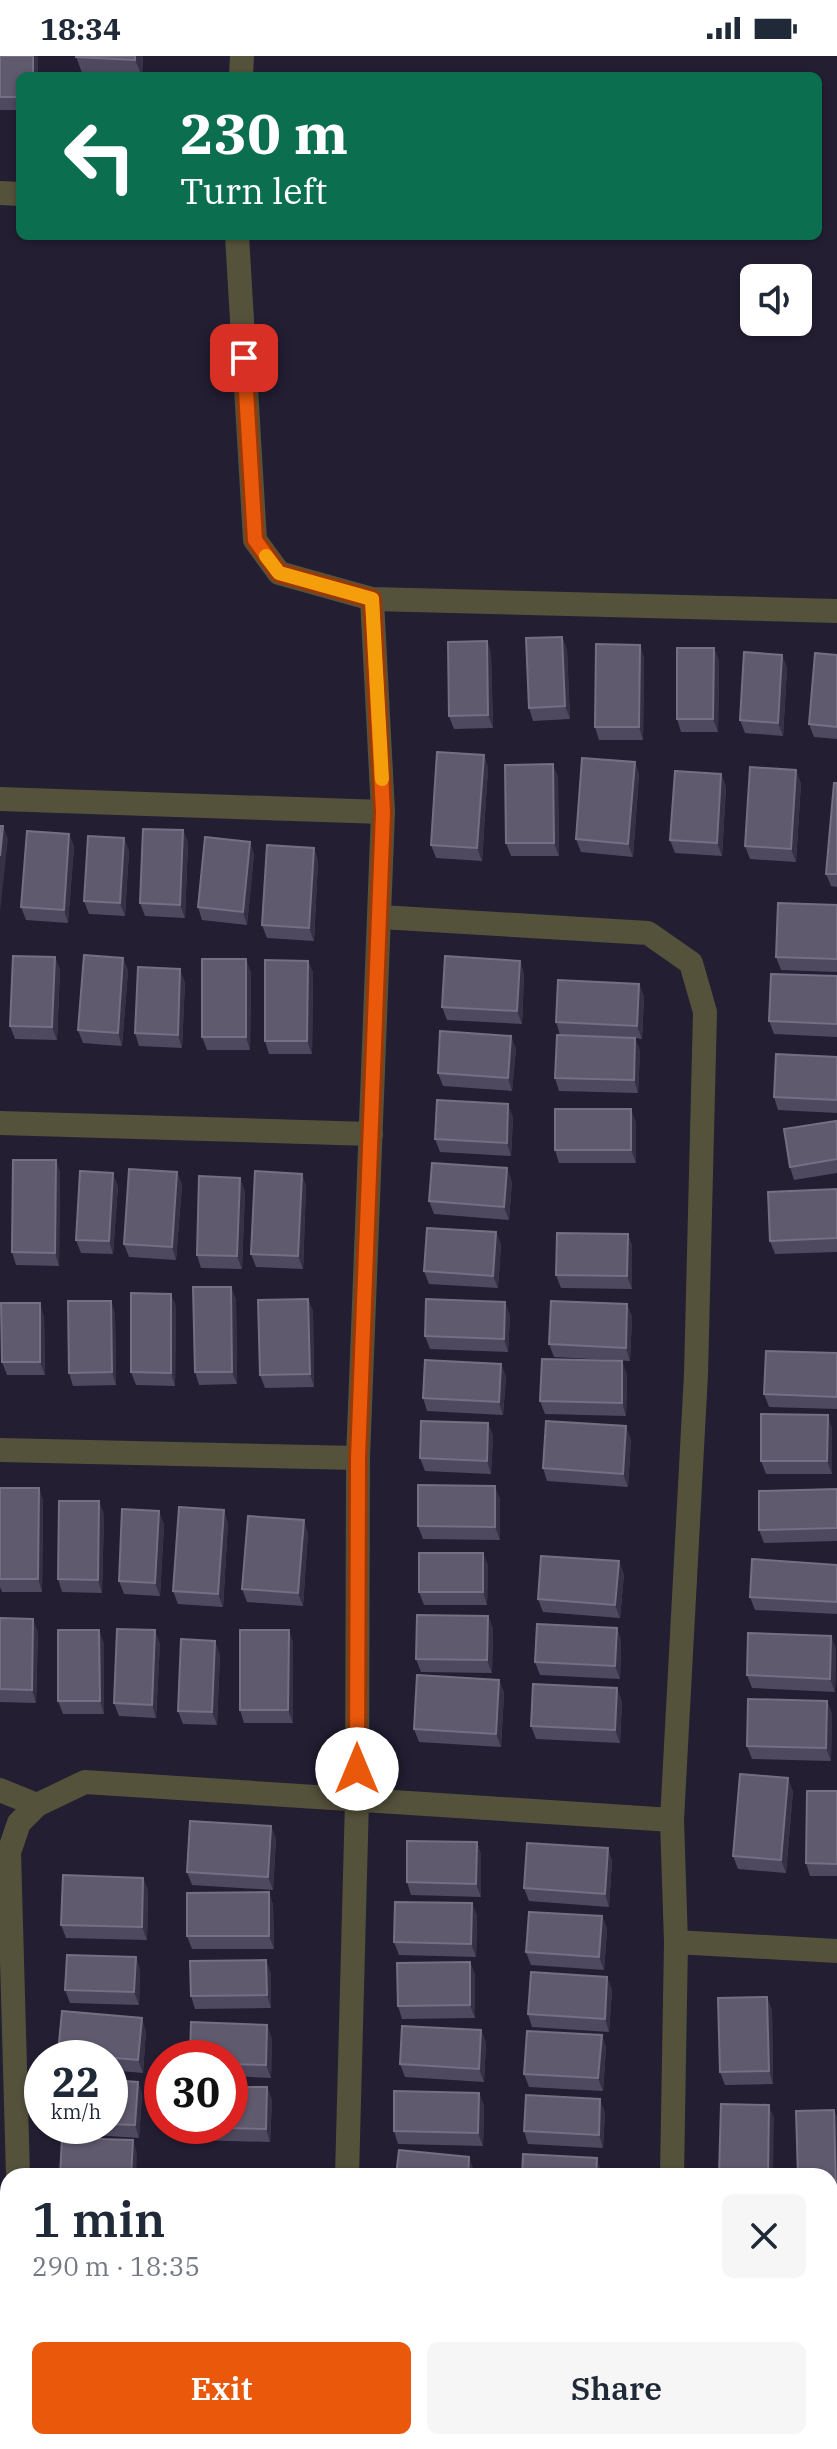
<!DOCTYPE html>
<meta charset="utf-8">
<style>
body{margin:0;font-family:"IBM Plex Serif",serif;background:#f6f6f7;color:#1f2937;height:100vh;display:flex;flex-direction:column;font-size:30px;white-space:nowrap}
*{box-sizing:border-box;margin:0}
p{font-size:26px;color:#747a83}
.icon{flex:none;width:44px;height:44px;fill:none;stroke:currentColor;stroke-width:2;stroke-linecap:round;stroke-linejoin:round}
.map{position:relative;flex:1;overflow:hidden}
.sheet{position:absolute;left:0px;top:2112px;width:838px;height:282px;display:flex;flex-direction:column;background:#fff;border-radius:24px 24px 0 0;box-shadow:0 2px 6px #0004}
.sheet>*{flex:none}
.guide{position:absolute;left:16px;top:16px;width:806px;height:168px;border-radius:12px;box-shadow:0 2px 6px #0004;background:#0b6e4f;color:#fff;overflow:hidden}
.fabs{position:absolute;left:740px;top:208px;display:grid;gap:16px}
.fabs a{display:grid;place-items:center;width:72px;height:72px;border-radius:12px;background:#fff;box-shadow:0 2px 6px #0004;font-size:40px}
.speed{position:absolute;left:24px;top:1984px;display:flex;gap:16px;font-size:40px;font-weight:700;text-align:center}
.speed>*{display:grid;place-content:center;width:104px;height:104px;border-radius:50%;background:#fff;box-shadow:0 2px 6px #0004;line-height:1}
.speed small{font-size:20px;font-weight:400}
.speed .limit{border:12px solid #d22;background:#fff;color:#111}
.pin{position:absolute;display:grid;place-items:center;width:68px;height:68px;color:#fff;margin:-34px;border-radius:16px;box-shadow:0 4px 12px #0006}
.me{position:absolute;width:88px;margin:-44px;rotate:0deg;stroke-linejoin:round;filter:drop-shadow(0 0 6px #0008)}
.turn{display:flex;align-items:center;gap:28px;height:168px;padding:0 32px;font-size:36px}
.turn .icon{width:104px;height:104px;stroke-width:2.5}
.turn b{display:block;font-size:56px;line-height:68px}
.round{display:grid;place-items:center;flex:none;width:84px;height:84px;border-radius:12px;background:#f6f6f7}
.headline{display:flex;align-items:center;justify-content:space-between;height:136px;padding:0 32px}
h1{font-size:48px;font-weight:600;line-height:60px}
.primary-button{display:flex;gap:16px;margin-top:auto;padding:16px 32px}
.primary-button a{flex:1;height:92px;border-radius:12px;background:#ea580c;color:#fff;font-size:32px;font-weight:600;line-height:92px;text-align:center}
.primary-button a+a{background:#f6f6f7;color:#1f2937}
.status{display:flex;justify-content:space-between;align-items:center;height:56px;padding:0 40px;background:#fff;direction:ltr}
.status svg{height:22px;fill:currentColor}
.map>svg:first-child{display:block}
</style>
<div class="status"><b>18:34</b><svg viewBox="0 0 49 12"><path d="M0 12V9h3v3zM5 12V6h3v6zM10 12V3h3v9zM15 12V0h3v12zM26 1h20v11H26zM47 4h2v5h-2z"/></svg></div>
<div class="map">
<svg width="837" height="2393" viewBox="0 0 837 2393">
<rect width="100%" height="100%" fill="#231e32"/>
<g fill="none" stroke-linecap="round" stroke-linejoin="round">
<g stroke="#54523b" stroke-width="24">
<path d="M241,20L242,0"/>
<path d="M0,137L20,138"/>
<path d="M237,180L255,484L279,517L372,543L837,555"/>
<path d="M0,743L383,756"/>
<path d="M381,861L648,877L691,907L705,956L696,1318L672,1764L676,1886L672,2120"/>
<path d="M0,1067L371,1078"/>
<path d="M0,1394L358,1402"/>
<path d="M0,1734L37,1749"/>
<path d="M676,1886L837,1895"/>
<path d="M18,2120L9,1796L19,1767L37,1749L85,1726L672,1764"/>
<path d="M347,2120L357,1744L358,1402L383,756L372,543"/>
<path d="M0,2201H8"/>
<path d="M830,2222L837,2223"/>
</g>
</g>
<g fill="#4f495f">
<path d="M0,0H38V20H20V54H0Z"/>
<path d="M76,0H143L142,20H83Z"/>
<path d="M562,581L567,594L570,663L533,665L529,652Z"/>
<path d="M487,585L491,598L493,672L454,673L449,660Z"/>
<path d="M640,589L644,602L643,684H599L595,671Z"/>
<path d="M714,592L719,605L718,676H681L677,663Z"/>
<path d="M782,599L787,612L783,680L745,677L740,664Z"/>
<path d="M837,599V683L814,681L809,668Z"/>
<path d="M484,699L488,712L482,805L436,802L431,789Z"/>
<path d="M635,706L639,719L633,801L581,796L576,783Z"/>
<path d="M721,718L726,731L722,800L675,797L670,784Z"/>
<path d="M558,721L559,800H511L506,787Z"/>
<path d="M801,727L796,806L750,803L745,790Z"/>
<path d="M837,727V831L831,830L826,818Z"/>
<path d="M183,774L188,787L185,862L145,860L140,847Z"/>
<path d="M69,778L74,791L68,867L26,864L21,851Z"/>
<path d="M124,782L129,795L125,860L89,858L84,845Z"/>
<path d="M314,792L318,805L314,885L267,882L262,869Z"/>
<path d="M254,798L247,869L202,864L198,851Z"/>
<path d="M837,849V916L781,914L776,901Z"/>
<path d="M55,901L60,914L57,984L15,983L10,970Z"/>
<path d="M123,902L128,915L122,990L83,987L78,974Z"/>
<path d="M308,905L313,917L312,998H269L265,985Z"/>
<path d="M520,905L524,918L522,968L447,964L442,951Z"/>
<path d="M251,916L250,994H207L202,981Z"/>
<path d="M837,920V981L774,978L769,965Z"/>
<path d="M185,926L182,992L139,990L135,977Z"/>
<path d="M639,928L644,941L642,983L635,982L640,995L638,1037L559,1035L555,1022L612,981L560,979L556,966Z"/>
<path d="M511,980L516,993L512,1035L443,1030L438,1017Z"/>
<path d="M837,1001V1057L778,1054L774,1041Z"/>
<path d="M513,1061L511,1100L440,1096L435,1083Z"/>
<path d="M836,1065L837,1069V1117L794,1124L790,1111Z"/>
<path d="M636,1066V1107H559L555,1094Z"/>
<path d="M56,1104L60,1117L59,1210L16,1209L12,1196Z"/>
<path d="M177,1116L182,1129L176,1204L129,1201L124,1188Z"/>
<path d="M302,1118L306,1131L303,1213L256,1211L251,1198Z"/>
<path d="M512,1125L509,1164L434,1158L429,1145Z"/>
<path d="M118,1130L113,1198L81,1197L76,1184Z"/>
<path d="M837,1133V1196L775,1198L770,1185Z"/>
<path d="M245,1135L242,1213L201,1212L197,1199Z"/>
<path d="M496,1176L501,1189L498,1232L429,1228L424,1215Z"/>
<path d="M628,1178L632,1190V1233L561,1232L556,1219Z"/>
<path d="M231,1231L236,1244L237,1328L199,1329L195,1316Z"/>
<path d="M308,1243L313,1256L314,1331L265,1332L260,1319Z"/>
<path d="M111,1245L115,1258L116,1329L73,1330L69,1317Z"/>
<path d="M627,1248L632,1261L630,1305L554,1301L549,1288Z"/>
<path d="M176,1250L175,1330L136,1329L131,1316Z"/>
<path d="M510,1259L508,1296L430,1293L425,1280Z"/>
<path d="M44,1260L45,1319H7L2,1306Z"/>
<path d="M837,1297V1353L769,1351L764,1338Z"/>
<path d="M501,1308L506,1321L503,1359L427,1355L423,1342Z"/>
<path d="M627,1318L626,1360L545,1358L540,1345Z"/>
<path d="M488,1367L493,1380L491,1418L425,1415L420,1402Z"/>
<path d="M832,1372V1418H766L761,1405Z"/>
<path d="M631,1383L628,1431L547,1425L543,1412Z"/>
<path d="M0,1432H39L43,1445L42,1536H2L0,1531Z"/>
<path d="M837,1433V1485L764,1487L759,1474Z"/>
<path d="M500,1443V1484L423,1483L418,1470Z"/>
<path d="M104,1458L102,1537L62,1536L58,1523Z"/>
<path d="M228,1467L223,1551L178,1548L173,1535Z"/>
<path d="M164,1468L160,1540L124,1538L119,1525Z"/>
<path d="M308,1477L303,1550L247,1546L242,1533Z"/>
<path d="M483,1497L488,1510L487,1549H424L419,1536Z"/>
<path d="M837,1509V1558L755,1554L750,1541Z"/>
<path d="M624,1518L620,1562L543,1556L538,1543Z"/>
<path d="M488,1560L493,1573L492,1617L421,1616L416,1603Z"/>
<path d="M0,1562L38,1576L36,1647L0,1646Z"/>
<path d="M617,1572L621,1585L620,1623L540,1619L535,1606Z"/>
<path d="M289,1574L293,1587V1667H244L240,1654Z"/>
<path d="M831,1580L836,1593L835,1636L752,1632L747,1619Z"/>
<path d="M104,1587V1658H63L58,1645Z"/>
<path d="M160,1587L156,1662L119,1660L114,1647Z"/>
<path d="M220,1598L217,1669L183,1668L178,1655Z"/>
<path d="M499,1624L504,1637L501,1691L419,1686L414,1673Z"/>
<path d="M622,1645L620,1687L536,1683L531,1670Z"/>
<path d="M827,1645L832,1658L831,1705L752,1703L747,1690Z"/>
<path d="M793,1735L786,1817L738,1813L733,1800Z"/>
<path d="M837,1735V1820H810L806,1807Z"/>
<path d="M271,1770L276,1783L273,1834L192,1829L187,1816Z"/>
<path d="M477,1786L481,1799V1841L411,1839L407,1826Z"/>
<path d="M608,1792L612,1805L609,1851L529,1845L524,1832Z"/>
<path d="M143,1822L148,1835L147,1884L66,1882L61,1869Z"/>
<path d="M269,1836L273,1849L274,1893H192L187,1880Z"/>
<path d="M472,1847L477,1860L476,1901L399,1899L394,1886Z"/>
<path d="M602,1860L607,1873L604,1914L531,1909L526,1896Z"/>
<path d="M136,1901L140,1914L139,1949L70,1947L65,1934Z"/>
<path d="M470,1906L475,1919V1962L402,1963L398,1950Z"/>
<path d="M271,1917V1952L195,1953L191,1940Z"/>
<path d="M607,1921L612,1934L609,1976L532,1971L528,1958Z"/>
<path d="M772,1954L773,2028L725,2029L720,2016Z"/>
<path d="M481,1974L486,1987L484,2026L405,2021L400,2008Z"/>
<path d="M146,1975L143,2017L110,2014V2002H60L58,1997Z"/>
<path d="M602,1979L606,1992L603,2035L529,2031L524,2018Z"/>
<path d="M272,1982L271,2022L230,2020V2002Z"/>
<path d="M110,2024L138,2026L142,2039L139,2082L64,2077L62,2070H110Z"/>
<path d="M267,2031L272,2044L270,2086L195,2084L190,2070Z"/>
<path d="M479,2037L484,2050L483,2090L398,2088L394,2075Z"/>
<path d="M605,2056L603,2092L528,2088L524,2075Z"/>
<path d="M837,2061V2148H830V2120Z"/>
<path d="M0,2245L8,2249V2333H0Z"/>
<rect x="830" y="2270" width="7" height="97"/>
</g>
<g fill="#373146">
<rect x="33" y="0" width="5" height="20"/>
<path d="M135,0H143L142,20L135,4Z"/>
<path d="M562,581L567,594L570,663L565,650Z"/>
<path d="M487,585L491,598L493,672L488,659Z"/>
<path d="M640,589L644,602L643,684L639,671Z"/>
<path d="M714,592L719,605L718,676L713,663Z"/>
<path d="M782,599L787,612L783,680L778,667Z"/>
<path d="M484,699L488,712L482,805L477,792Z"/>
<path d="M635,706L639,719L633,801L628,788Z"/>
<path d="M553,708L558,721L559,800L554,787Z"/>
<path d="M796,714L801,727L796,806L791,793Z"/>
<path d="M721,718L726,731L722,800L717,787Z"/>
<path d="M3,770L8,783L0,856V800Z"/>
<path d="M183,774L188,787L185,862L180,849Z"/>
<path d="M69,778L74,791L68,867L64,854Z"/>
<path d="M124,782L129,795L125,860L120,847Z"/>
<path d="M250,786L254,798L247,869L243,856Z"/>
<path d="M314,792L318,805L314,885L309,872Z"/>
<path d="M55,901L60,914L57,984L52,971Z"/>
<path d="M123,902L128,915L122,990L118,977Z"/>
<path d="M246,903L251,916L250,994L246,981Z"/>
<path d="M308,905L313,917L312,998L307,985Z"/>
<path d="M520,905L524,918L522,968L517,955Z"/>
<path d="M180,913L185,926L182,992L178,979Z"/>
<path d="M639,928L644,941L642,983L637,970Z"/>
<path d="M511,980L516,993L512,1035L508,1022Z"/>
<path d="M635,982L640,995L638,1037L634,1024Z"/>
<path d="M508,1048L513,1061L511,1100L507,1087Z"/>
<path d="M631,1053L636,1066V1107L631,1094Z"/>
<path d="M56,1104L60,1117L59,1210L55,1197Z"/>
<path d="M507,1112L512,1125L509,1164L504,1151Z"/>
<path d="M177,1116L182,1129L176,1204L172,1191Z"/>
<path d="M113,1117L118,1130L113,1198L109,1185Z"/>
<path d="M302,1118L306,1131L303,1213L298,1200Z"/>
<path d="M240,1122L245,1135L242,1213L237,1200Z"/>
<path d="M496,1176L501,1189L498,1232L493,1220Z"/>
<path d="M628,1178L632,1190V1233L627,1220Z"/>
<path d="M231,1231L236,1244L237,1328L232,1316Z"/>
<path d="M171,1238L176,1250L175,1330L171,1317Z"/>
<path d="M308,1243L313,1256L314,1331L310,1318Z"/>
<path d="M111,1245L115,1258L116,1329L112,1316Z"/>
<path d="M505,1246L510,1259L508,1296L504,1283Z"/>
<path d="M40,1247L44,1260L45,1319L40,1306Z"/>
<path d="M627,1248L632,1261L630,1305L626,1292Z"/>
<path d="M622,1305L627,1318L626,1360L622,1347Z"/>
<path d="M501,1308L506,1321L503,1359L499,1346Z"/>
<path d="M828,1359L832,1372V1418L827,1405Z"/>
<path d="M488,1367L493,1380L491,1418L487,1405Z"/>
<path d="M626,1370L631,1383L628,1431L623,1418Z"/>
<path d="M495,1430L500,1443V1484L495,1471Z"/>
<path d="M39,1432L43,1445L42,1536L38,1523Z"/>
<path d="M99,1445L104,1458L102,1537L98,1524Z"/>
<path d="M224,1454L228,1467L223,1551L218,1538Z"/>
<path d="M159,1455L164,1468L160,1540L155,1527Z"/>
<path d="M304,1464L308,1477L303,1550L298,1537Z"/>
<path d="M483,1497L488,1510L487,1549L483,1536Z"/>
<path d="M619,1505L624,1518L620,1562L615,1549Z"/>
<path d="M488,1560L493,1573L492,1617L487,1604Z"/>
<path d="M33,1563L38,1576L36,1647L32,1634Z"/>
<path d="M617,1572L621,1585L620,1623L615,1610Z"/>
<path d="M99,1574L104,1587V1658L100,1645Z"/>
<path d="M155,1574L160,1587L156,1662L152,1649Z"/>
<path d="M289,1574L293,1587V1667L288,1654Z"/>
<path d="M831,1580L836,1593L835,1636L830,1623Z"/>
<path d="M215,1585L220,1598L217,1669L212,1656Z"/>
<path d="M499,1624L504,1637L501,1691L496,1678Z"/>
<path d="M617,1632L622,1645L620,1687L615,1674Z"/>
<path d="M827,1645L832,1658L831,1705L826,1692Z"/>
<path d="M788,1722L793,1735L786,1817L781,1804Z"/>
<path d="M271,1770L276,1783L273,1834L268,1821Z"/>
<path d="M477,1786L481,1799V1841L476,1828Z"/>
<path d="M608,1792L612,1805L609,1851L605,1838Z"/>
<path d="M143,1822L148,1835L147,1884L142,1871Z"/>
<path d="M269,1836L273,1849L274,1893L269,1880Z"/>
<path d="M472,1847L477,1860L476,1901L471,1888Z"/>
<path d="M602,1860L607,1873L604,1914L599,1901Z"/>
<path d="M136,1901L140,1914L139,1949L134,1936Z"/>
<path d="M266,1904L271,1917V1952L267,1939Z"/>
<path d="M470,1906L475,1919V1962L470,1949Z"/>
<path d="M607,1921L612,1934L609,1976L605,1963Z"/>
<path d="M767,1941L772,1954L773,2028L769,2015Z"/>
<path d="M142,1962L146,1975L143,2017L138,2004Z"/>
<path d="M267,1969L272,1982L271,2022L266,2009Z"/>
<path d="M481,1974L486,1987L484,2026L479,2013Z"/>
<path d="M602,1979L606,1992L603,2035L598,2022Z"/>
<path d="M138,2026L142,2039L139,2082L135,2069Z"/>
<path d="M267,2031L272,2044L270,2086L266,2073Z"/>
<path d="M479,2037L484,2050L483,2090L478,2077Z"/>
<path d="M600,2043L605,2056L603,2092L599,2079Z"/>
<path d="M769,2049L774,2062L773,2120H768Z"/>
<path d="M834,2054L837,2061V2137L836,2135Z"/>
<path d="M133,2084L137,2097L136,2120H131Z"/>
<path d="M469,2101L474,2114V2120H468Z"/>
<path d="M597,2102L601,2115V2120H596Z"/>
<path d="M7,2245L8,2249V2332L4,2320Z"/>
</g>
<g fill="#5f5a6e" stroke="#746f82" stroke-width="2">
<path d="M0,0H33V20H20V41H0Z"/>
<path d="M76,0H135V4L76,1Z"/>
<path d="M562,581L565,650L529,652L526,582Z"/>
<path d="M487,585L488,659L449,660L448,586Z"/>
<path d="M596,588L640,589L639,671H595Z"/>
<path d="M677,592H714L713,663H677Z"/>
<path d="M744,596L782,599L778,667L740,664Z"/>
<path d="M815,597L837,599V671L809,668Z"/>
<path d="M437,696L484,699L477,792L431,789Z"/>
<path d="M582,702L635,706L628,788L576,783Z"/>
<path d="M553,708L554,787H506L505,709Z"/>
<path d="M750,711L796,714L791,793L745,790Z"/>
<path d="M675,715L721,718L717,787L670,784Z"/>
<path d="M834,727H837V818H826Z"/>
<path d="M0,770H3L0,800Z"/>
<path d="M143,773L183,774L180,849L140,847Z"/>
<path d="M27,775L69,778L64,854L21,851Z"/>
<path d="M88,780L124,782L120,847L84,845Z"/>
<path d="M205,781L250,786L243,856L198,851Z"/>
<path d="M267,789L314,792L309,872L262,869Z"/>
<path d="M778,847L837,849V903L776,901Z"/>
<path d="M84,899L123,902L118,977L78,974Z"/>
<path d="M13,900L55,901L52,971L10,970Z"/>
<path d="M445,900L520,905L517,955L442,951Z"/>
<rect x="202" y="903" width="44" height="78"/>
<path d="M265,904L308,905L307,985H265Z"/>
<path d="M138,911L180,913L178,979L135,977Z"/>
<path d="M771,918L837,920V968L769,965Z"/>
<path d="M558,924L639,928L637,970L556,966Z"/>
<path d="M440,975L511,980L508,1022L438,1017Z"/>
<path d="M557,979L635,982L634,1024L555,1022Z"/>
<path d="M776,998L837,1001V1044L774,1041Z"/>
<path d="M437,1044L508,1048L507,1087L435,1083Z"/>
<rect x="555" y="1053" width="76" height="41"/>
<path d="M836,1065L837,1074V1103L790,1111L784,1073Z"/>
<path d="M13,1104H56L55,1197L12,1196Z"/>
<path d="M432,1107L507,1112L504,1151L429,1145Z"/>
<path d="M129,1113L177,1116L172,1191L124,1188Z"/>
<path d="M80,1115L113,1117L109,1185L76,1184Z"/>
<path d="M255,1115L302,1118L298,1200L251,1198Z"/>
<path d="M199,1120L240,1122L237,1200L197,1199Z"/>
<path d="M837,1133V1182L770,1185L768,1136Z"/>
<path d="M427,1172L496,1176L493,1220L424,1215Z"/>
<path d="M557,1177L628,1178L627,1220L556,1219Z"/>
<path d="M193,1231H231L232,1316H195Z"/>
<path d="M131,1237L171,1238V1317L131,1316Z"/>
<path d="M308,1243L310,1318L260,1319L258,1244Z"/>
<path d="M426,1243L505,1246L504,1283L425,1280Z"/>
<path d="M68,1245H111L112,1316L69,1317Z"/>
<path d="M551,1245L627,1248L626,1292L549,1288Z"/>
<path d="M1,1247H40V1306H2Z"/>
<path d="M766,1295L837,1297V1341L764,1338Z"/>
<path d="M542,1303L622,1305V1347L540,1345Z"/>
<path d="M425,1304L501,1308L499,1346L423,1342Z"/>
<path d="M761,1358L828,1359L827,1405H761Z"/>
<path d="M421,1365L488,1367L487,1405L420,1402Z"/>
<path d="M546,1365L626,1370L623,1418L543,1412Z"/>
<path d="M418,1429L495,1430V1471L418,1470Z"/>
<path d="M0,1432H39L38,1523H0Z"/>
<path d="M837,1433V1472L759,1474V1435Z"/>
<path d="M59,1445H99L98,1524L58,1523Z"/>
<path d="M179,1451L224,1454L218,1538L173,1535Z"/>
<path d="M122,1453L159,1455L155,1527L119,1525Z"/>
<path d="M248,1460L304,1464L298,1537L242,1533Z"/>
<rect x="419" y="1497" width="64" height="39"/>
<path d="M541,1500L619,1505L615,1549L538,1543Z"/>
<path d="M752,1503L837,1509V1546L750,1541Z"/>
<path d="M417,1559L488,1560L487,1604L416,1603Z"/>
<path d="M0,1562L33,1563L32,1634L0,1633Z"/>
<path d="M537,1568L617,1572L615,1610L535,1606Z"/>
<path d="M117,1573L155,1574L152,1649L114,1647Z"/>
<path d="M58,1574H99L100,1645H58Z"/>
<path d="M240,1574H289L288,1654H240Z"/>
<path d="M748,1577L831,1580L830,1623L747,1619Z"/>
<path d="M181,1583L215,1585L212,1656L178,1655Z"/>
<path d="M417,1619L499,1624L496,1678L414,1673Z"/>
<path d="M533,1628L617,1632L615,1674L531,1670Z"/>
<path d="M748,1643L827,1645L826,1692L747,1690Z"/>
<path d="M740,1718L788,1722L781,1804L733,1800Z"/>
<path d="M807,1735H837V1808L806,1807Z"/>
<path d="M190,1765L271,1770L268,1821L187,1816Z"/>
<path d="M407,1785L477,1786L476,1828L407,1826Z"/>
<path d="M527,1787L608,1792L605,1838L524,1832Z"/>
<path d="M63,1819L143,1822L142,1871L61,1869Z"/>
<path d="M269,1836V1880H187V1837Z"/>
<path d="M395,1846L472,1847L471,1888L394,1886Z"/>
<path d="M529,1856L602,1860L599,1901L526,1896Z"/>
<path d="M67,1899L136,1901L134,1936L65,1934Z"/>
<path d="M266,1904L267,1939L191,1940L190,1905Z"/>
<path d="M470,1906V1949L398,1950L397,1907Z"/>
<path d="M531,1916L607,1921L605,1963L528,1958Z"/>
<path d="M767,1941L769,2015L720,2016L718,1942Z"/>
<path d="M62,1955L142,1962L138,2004L58,1997Z"/>
<path d="M191,1966L267,1969L266,2009L230,2008V2002H190Z"/>
<path d="M402,1970L481,1974L479,2013L400,2008Z"/>
<path d="M527,1975L602,1979L598,2022L524,2018Z"/>
<path d="M110,2024L138,2026L135,2069L110,2068Z"/>
<path d="M230,2031H267L266,2073L190,2071L230,2070Z"/>
<path d="M394,2035L479,2037L478,2077L394,2075Z"/>
<path d="M526,2039L600,2043L599,2079L524,2075Z"/>
<path d="M721,2048L769,2049L768,2120H719Z"/>
<path d="M834,2054L836,2135H830V2120H798L796,2055Z"/>
<path d="M62,2082L133,2084L131,2120H60Z"/>
<path d="M399,2094L469,2101L468,2120H396Z"/>
<path d="M523,2098L597,2102L596,2120H522Z"/>
<path d="M0,2245H7L4,2320H0Z"/>
<rect x="830" y="2270" width="7" height="84"/>
</g>
<g fill="none" stroke-linecap="round" stroke-linejoin="round">
<defs>
<path id="route" d="M244,302L255,484L279,517L372,543L383,756L358,1402L357,1713"/>
</defs>
<use href="#route" stroke="#983908" stroke-width="20"/>
<use href="#route" stroke="#ea580c" stroke-width="14"/>
<path stroke="#f59e0b" stroke-width="14" d="M266,500L279,517L372,543L382,723"/>
</g>
</svg>
<div class="fabs">
<a><svg class="icon" aria-label="sound" viewBox="0 0 24 24"><path d="M4 9h4l5-4v14l-5-4H4zM17 9q2 3 0 6"/></svg></a>
</div>
<div class="speed"><div>22<small>km/h</small></div><div class="limit">30</div></div>
<div class="pin" style="left:244px;top:302px;background:#d93025"><svg class="icon" aria-label="arrive" viewBox="0 0 24 24"><path d="M6 21V4h12l-3 4 3 4H6"/></svg></div>
<svg class="me" style="left:357px;top:1713px" viewBox="-20 -20 40 40"><circle r="19" fill="#fff"/><path d="M0-13L10 11 0 6-10 11z" fill="#ea580c"/></svg>
<div class="guide">
<div class="turn"><svg class="icon" aria-label="left" viewBox="0 0 24 24"><path d="M17 20v-9H6M10 6l-5 5 5 5"/></svg><div><b>230 m</b>Turn left</div></div>
</div>
<section class="sheet">
<div class="headline"><div><h1>1 min</h1><p>290 m · 18:35</p></div><a class="round"><svg class="icon" aria-label="close" viewBox="0 0 24 24"><path d="M6 6l12 12M18 6L6 18"/></svg></a></div>
<div class="primary-button"><a>Exit</a><a>Share</a></div>
</section>
</div>
